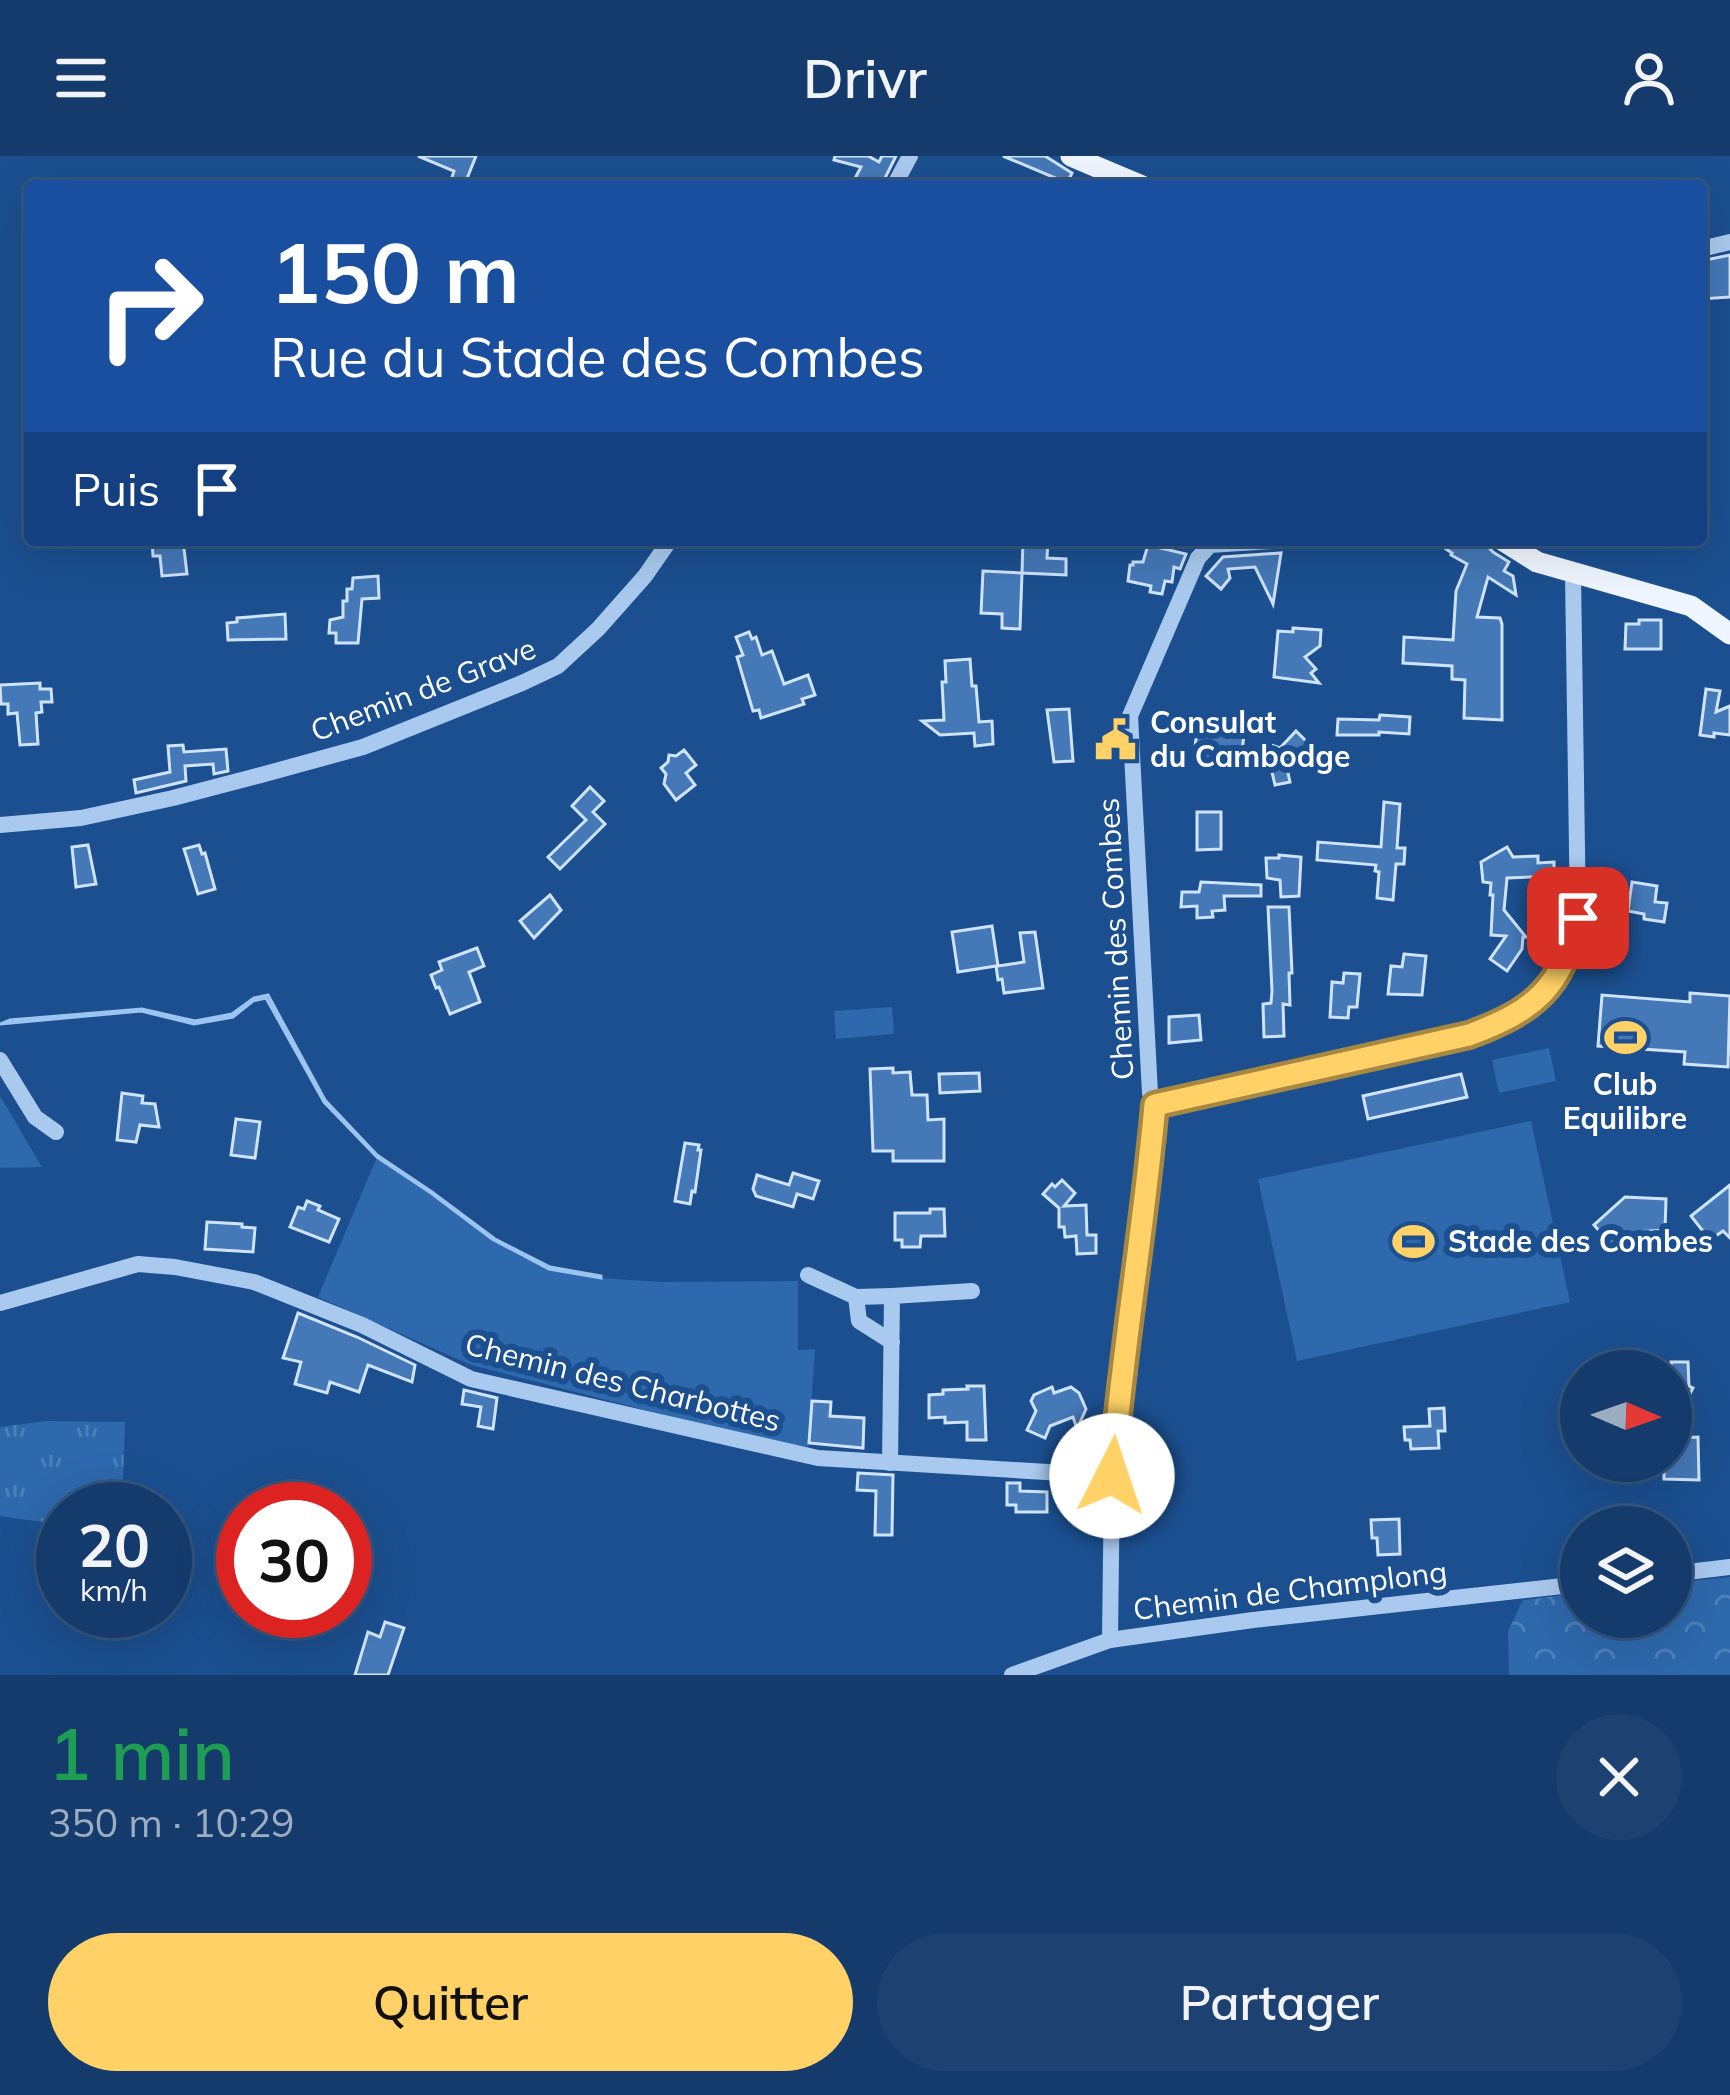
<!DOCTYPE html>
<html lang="fr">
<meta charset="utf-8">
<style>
body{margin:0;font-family:Mulish,sans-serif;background:#1d4271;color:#f1f3f6;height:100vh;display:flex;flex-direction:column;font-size:45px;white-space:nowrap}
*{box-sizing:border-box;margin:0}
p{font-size:39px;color:#9dadc1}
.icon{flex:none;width:66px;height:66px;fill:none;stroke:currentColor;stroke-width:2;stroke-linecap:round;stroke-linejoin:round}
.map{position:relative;height:1519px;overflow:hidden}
.side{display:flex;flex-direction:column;background:#143b6b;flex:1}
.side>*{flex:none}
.top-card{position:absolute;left:24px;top:24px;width:1683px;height:366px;border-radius:12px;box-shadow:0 12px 48px #0002,0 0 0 3px #33557e;background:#1a4fa0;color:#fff;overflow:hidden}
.needle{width:78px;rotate:92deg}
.buttons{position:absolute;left:1560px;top:1194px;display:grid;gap:24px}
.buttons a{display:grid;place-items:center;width:132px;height:132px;border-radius:50%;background:#143b6b;box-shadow:0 12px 48px #0002,0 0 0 3px #33557e;font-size:60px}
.speed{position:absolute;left:36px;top:1326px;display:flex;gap:24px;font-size:60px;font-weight:700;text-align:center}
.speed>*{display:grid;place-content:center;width:156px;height:156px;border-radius:50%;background:#143b6b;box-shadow:0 12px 48px #0002,0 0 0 3px #33557e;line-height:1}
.speed small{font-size:30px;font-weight:400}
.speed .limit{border:18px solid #d22;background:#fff;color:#111}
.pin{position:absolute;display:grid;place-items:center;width:102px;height:102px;color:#fff;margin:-51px;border-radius:24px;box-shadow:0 6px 18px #0006}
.me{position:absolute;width:132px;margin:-66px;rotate:4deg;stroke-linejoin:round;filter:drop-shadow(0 0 9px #0008)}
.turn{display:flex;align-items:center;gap:42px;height:252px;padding:0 48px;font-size:54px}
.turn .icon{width:156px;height:156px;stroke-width:2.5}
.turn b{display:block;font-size:84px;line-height:102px}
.then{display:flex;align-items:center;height:114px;padding:0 48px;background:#0003;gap:24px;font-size:45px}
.round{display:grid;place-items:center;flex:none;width:126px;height:126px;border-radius:63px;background:#1d4271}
.summary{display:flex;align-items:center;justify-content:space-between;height:204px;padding:0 48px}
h1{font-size:72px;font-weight:600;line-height:90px;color:#1e9e55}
.action{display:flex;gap:24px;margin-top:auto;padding:24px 48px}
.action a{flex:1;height:138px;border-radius:72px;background:#ffd166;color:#111;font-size:48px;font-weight:600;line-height:138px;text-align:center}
.action a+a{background:#1d4271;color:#f1f3f6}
header{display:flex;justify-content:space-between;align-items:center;height:156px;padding:0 48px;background:#143b6b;font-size:54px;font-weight:600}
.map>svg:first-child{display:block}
</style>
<header><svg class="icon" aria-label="menu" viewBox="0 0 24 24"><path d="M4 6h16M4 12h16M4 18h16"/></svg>Drivr<svg class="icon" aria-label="person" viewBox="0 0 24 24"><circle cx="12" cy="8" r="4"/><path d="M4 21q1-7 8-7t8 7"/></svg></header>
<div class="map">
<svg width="1730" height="1519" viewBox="0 0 1730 1519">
<defs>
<pattern id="grass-tufts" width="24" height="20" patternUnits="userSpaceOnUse" patternTransform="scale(3)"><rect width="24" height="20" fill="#2e69ad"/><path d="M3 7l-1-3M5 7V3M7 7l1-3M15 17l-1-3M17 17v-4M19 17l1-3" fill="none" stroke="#4d80b9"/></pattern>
<pattern id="park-crowns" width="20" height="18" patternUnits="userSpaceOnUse" patternTransform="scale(3)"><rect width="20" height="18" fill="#2e69ad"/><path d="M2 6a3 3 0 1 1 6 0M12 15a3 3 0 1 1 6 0" fill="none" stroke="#4d80b9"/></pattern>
<pattern id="water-ripples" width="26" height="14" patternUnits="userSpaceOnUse" patternTransform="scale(3)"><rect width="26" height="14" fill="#3c6290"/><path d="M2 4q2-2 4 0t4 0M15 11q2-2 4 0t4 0" fill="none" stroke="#597aa1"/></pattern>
</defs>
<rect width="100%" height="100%" fill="#1b4f8f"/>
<path fill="url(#grass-tufts)" d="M46,1265L125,1266L122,1353H63V1369L0,1360V1271Z"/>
<path fill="url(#park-crowns)" d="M1730,1421V1519H1509L1508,1475L1523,1444L1581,1437V1461H1671V1427Z"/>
<g fill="#2e69ad">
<path d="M892,851L894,878L836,883L834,855Z"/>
<path d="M1549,892L1556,925L1499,937L1492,904Z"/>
<path d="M0,940L42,1011L0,1012Z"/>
<path d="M1531,965L1570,1146L1297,1205L1258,1023Z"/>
<path d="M377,1001L431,1037L492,1083L549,1113L600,1122L663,1126L798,1125V1194L815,1193L808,1296L471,1209L318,1141Z"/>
</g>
<path fill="url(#water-ripples)" stroke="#9cc4f0" stroke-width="3" d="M268,839L325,944L377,999L432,1036L495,1083L550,1111L601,1120V1122L549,1113L492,1083L431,1037L377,1001L324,946L266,842L253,845L233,861L194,868L141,855L0,868L10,864L142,853L195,865L232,858L254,842Z"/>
<g fill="#4478b7" stroke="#cfe3fa" stroke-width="3">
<path d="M418,0H476L464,30H449L454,15Z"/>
<path d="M835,0H868L879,6L882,0H896L881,30H851L861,11L834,4Z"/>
<path d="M1003,0H1045L1072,17L1067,27Z"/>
<path d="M1730,99V141L1701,143V105Z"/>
<path d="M152,384H183L187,418L162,420L160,400H153Z"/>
<path d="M1023,384H1048L1047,402L1066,403V419L1022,417Z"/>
<path d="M1451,384H1482L1493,396L1509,406L1504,415L1513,420L1516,439L1488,421L1477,461L1500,462L1502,468V564L1464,562L1465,524L1452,523V510L1403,507L1404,481L1453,484L1456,435L1467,408L1451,399L1452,397L1446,393Z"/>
<path d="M1148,389L1186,398L1180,413L1174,411L1172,426L1165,425L1162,438L1150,436L1151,430L1128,425L1130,409H1133V406H1143Z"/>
<path d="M1281,397L1273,448L1255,411L1228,413L1230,422L1221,433L1206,420L1223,401Z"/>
<path d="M983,415L1022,417L1020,473L1002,472V458L981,457Z"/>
<path d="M378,420L379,442L362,443L358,487H336V477H329L330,464L343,461V445H347V433H352L353,422Z"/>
<path d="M285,458L286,483L228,484L227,467L237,466V462Z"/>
<path d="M1639,464H1661V493H1625L1626,468H1639Z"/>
<path d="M1293,472L1321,474L1320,490L1305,501L1316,513L1311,517L1319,527L1274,521L1278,475L1293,476Z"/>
<path d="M749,476L752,483L756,481L762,499L772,495L784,528L808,519L815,539L802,543L804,548L761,562L759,554L753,555L737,501L743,499L736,481Z"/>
<path d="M970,503L972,530H976L979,566L992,565L993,588L975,590L974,577L940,579L922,565L944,564L942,526H946L945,505Z"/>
<path d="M40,527V533H51L52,546H41L42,556L36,557L38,588L20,589L17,557L8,558V548H1L0,529Z"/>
<path d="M1706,533L1720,535L1716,556L1730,550V579L1714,577V581L1700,579Z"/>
<path d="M1069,553L1073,605L1054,606L1047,554Z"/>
<path d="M1380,559L1410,561L1409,578L1379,576V579H1337L1338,563L1379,564Z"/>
<path d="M1198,565L1215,567L1214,574L1244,578L1242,596L1216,593L1214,612L1196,610L1197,600H1194Z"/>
<path d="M1296,575L1312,591L1288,617L1290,626L1275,629L1272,616L1266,615L1267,611L1262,609L1268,588L1280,592Z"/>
<path d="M183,589L184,596L226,593L228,615L214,618L213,608L185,610L186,625L136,637L134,624L170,616L168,590Z"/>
<path d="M684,594L696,609L686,617L695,629L676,644L664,628L666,618L661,612L668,606L669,599L676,600Z"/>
<path d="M590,631L604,645L593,656L605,668L560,713L548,701L586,664L572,650Z"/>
<path d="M1384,646L1400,648L1397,692H1405L1404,708H1396L1393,744L1377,742L1379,716L1375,715L1376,709L1317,704L1318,686L1381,691Z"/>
<path d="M1197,656H1221V693L1197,694Z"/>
<path d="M88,689L96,728L76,731L72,691Z"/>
<path d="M199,689L202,698L205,697L215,733L198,738L184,693Z"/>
<path d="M1507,691L1513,701L1538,700V707L1554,706V720L1507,722L1504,754L1526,781H1523L1522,793L1507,815L1490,803L1506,780L1491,779L1493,739H1490L1491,727L1483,726L1481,706Z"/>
<path d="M1279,699L1301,701L1299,740L1281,741L1280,724L1267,722L1266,702H1279Z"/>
<path d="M1201,726L1261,729V740H1224L1225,754L1212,755L1213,761L1197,762V750L1181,751L1182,736H1199Z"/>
<path d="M1632,726L1657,730L1655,746L1667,747L1664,766L1644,763V758L1628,755Z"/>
<path d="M550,739L561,754L534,782L520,765Z"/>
<path d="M1268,751H1289L1292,817H1289L1290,849L1283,848L1284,880L1264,881L1263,848L1271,847L1272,835Z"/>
<path d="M992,770L998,810L1024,806L1020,777L1035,776L1043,832L1004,837L1002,823L998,824L996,810L958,816L952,776Z"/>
<path d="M477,792L484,810L469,816L480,846L450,858L439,831L436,832L431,819L442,814L439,806Z"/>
<path d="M1404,798L1426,800L1422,839L1388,838L1391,810L1402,811Z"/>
<path d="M1344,817L1360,818L1357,851H1349L1348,862L1330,861L1332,826L1343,827Z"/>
<path d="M1690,837L1730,840L1728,911L1684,908L1685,896L1598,890L1602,839L1690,846Z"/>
<path d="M1199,859L1201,884L1169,887V861Z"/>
<path d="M893,912V917L910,916L912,939H927L928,964L944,963V1005H893V995H873L870,913Z"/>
<path d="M979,917L980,935L940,937L939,918Z"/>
<path d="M1461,918L1467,941L1368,963L1363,940Z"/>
<path d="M122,937L143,940L142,947L155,948L159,971L140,969L136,986L117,984Z"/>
<path d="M236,963L260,966L255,1002L231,999Z"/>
<path d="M685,987L699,989L698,994H701L695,1036L692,1035L690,1048L675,1045Z"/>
<path d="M793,1017L819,1025L813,1043L797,1038L793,1051L756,1040L753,1033L757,1019L789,1029Z"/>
<path d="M1062,1024L1075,1037L1064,1050L1086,1049L1087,1079H1096V1097L1077,1098L1076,1080L1065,1081L1064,1071H1059V1052L1043,1038L1052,1028L1055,1031Z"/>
<path d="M1730,1029V1082L1723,1075L1710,1084L1691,1060Z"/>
<path d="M1625,1041L1666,1043L1665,1074L1637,1076L1614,1092L1594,1069Z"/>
<path d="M307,1045L320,1050L318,1054L339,1063L329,1086L290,1071L298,1051L304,1053Z"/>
<path d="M930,1053H944L945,1080H921L920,1091H902V1084H895V1057H930Z"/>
<path d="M207,1066L242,1068V1071L255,1072L253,1096L205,1093Z"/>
<path d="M298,1157L357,1181L415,1209L412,1226L368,1209L359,1236L330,1226L327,1237L295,1228L301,1206L283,1202Z"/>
<path d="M1671,1206H1688L1689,1230L1693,1232L1680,1257L1671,1252Z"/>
<path d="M967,1230H984L986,1284H967V1266L945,1267V1261L929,1262V1239L943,1238V1234L968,1233Z"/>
<path d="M1052,1231L1054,1237L1071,1231L1079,1237L1086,1253L1077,1273L1073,1261L1050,1270L1045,1282L1027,1274L1036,1255L1031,1245L1034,1239Z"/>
<path d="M464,1234L497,1242L493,1273L478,1270L481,1251L462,1248Z"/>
<path d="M812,1245L831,1246L830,1260L864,1262L863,1292L809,1287Z"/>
<path d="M1444,1252L1445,1275H1438L1439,1292L1411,1293L1410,1284H1405L1404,1271L1430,1270L1429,1253Z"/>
<path d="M1698,1281L1699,1324L1664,1323V1305H1671V1299H1678V1282Z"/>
<path d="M858,1317L893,1319L892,1379H875L876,1335L857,1334Z"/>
<path d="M1007,1327H1020V1335L1047,1336V1356H1016V1349H1007Z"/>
<path d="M1399,1363L1400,1398L1378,1399L1377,1382H1372L1371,1364Z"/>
<path d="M385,1466L404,1472L388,1519H355L368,1476L380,1481Z"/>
</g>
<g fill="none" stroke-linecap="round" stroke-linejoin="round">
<g stroke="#a9c9ee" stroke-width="16">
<path d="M894,30L910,0"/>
<path d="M1701,93L1730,86"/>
<path d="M0,669L81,662L173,642L261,619L363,591L522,527L558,510L598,473L645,420L670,384"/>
<path d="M0,904L35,961L56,976"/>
<path d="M1155,949L1469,879C1536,853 1560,832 1578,762L1573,418"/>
<path d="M808,1119L856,1141L859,1165L892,1186"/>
<path d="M856,1141L892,1140"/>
<path d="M0,1147L138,1108L175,1111L254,1126L362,1169L471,1223L818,1302L1112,1320"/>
<path d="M890,1307L892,1140L972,1135"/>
<path d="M1671,1418L1730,1411"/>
<path d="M1110,1484L1112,1320L1119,1234L1146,1051L1155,949L1150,937L1130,560L1198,402L1210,389L1288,384"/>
<path d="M1012,1519L1110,1484L1253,1464L1581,1428"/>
</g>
<g stroke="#f0f6ff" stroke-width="21">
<path d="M1071,0L1142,30"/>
<path d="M1502,384L1537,406L1691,450L1730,478"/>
</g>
</g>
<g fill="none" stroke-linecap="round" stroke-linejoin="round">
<defs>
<path id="route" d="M1112,1320C1122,1196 1144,1073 1155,949L1469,879C1536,854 1561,832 1578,762"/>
</defs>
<use href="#route" stroke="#a68842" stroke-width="30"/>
<use href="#route" stroke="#ffd166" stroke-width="21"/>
</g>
<defs>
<symbol id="civic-bare" viewBox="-9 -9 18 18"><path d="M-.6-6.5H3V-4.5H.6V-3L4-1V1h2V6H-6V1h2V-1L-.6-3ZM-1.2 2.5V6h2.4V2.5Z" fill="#ffd166" stroke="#1b4f8f" stroke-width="2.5" paint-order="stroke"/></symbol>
<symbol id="stadium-bare" viewBox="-9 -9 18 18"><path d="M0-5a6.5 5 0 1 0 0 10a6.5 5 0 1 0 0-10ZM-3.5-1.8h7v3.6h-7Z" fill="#ffd166" stroke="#1b4f8f" stroke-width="2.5" paint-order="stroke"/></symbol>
</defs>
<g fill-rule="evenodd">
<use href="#civic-bare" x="1086" y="554" width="59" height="59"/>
<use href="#stadium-bare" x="1596" y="852" width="59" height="59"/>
<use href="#stadium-bare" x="1384" y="1056" width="59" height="59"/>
</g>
<g text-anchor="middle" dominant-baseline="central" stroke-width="12" stroke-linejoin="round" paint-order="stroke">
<g font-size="30" fill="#fff" stroke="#1b4f8f">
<text transform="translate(423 533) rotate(-21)">Chemin de Grave</text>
<text transform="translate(1115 783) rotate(-93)">Chemin des Combes</text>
<text transform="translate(623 1226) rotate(14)">Chemin des Charbottes</text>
<text transform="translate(1290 1434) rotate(-7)">Chemin de Champlong</text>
</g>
<g font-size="30" font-weight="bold" fill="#fff" stroke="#1b4f8f" text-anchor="start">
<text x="1150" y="566">Consulat<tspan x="1150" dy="34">du Cambodge</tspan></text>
<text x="1625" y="928" text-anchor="middle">Club<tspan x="1625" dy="34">Equilibre</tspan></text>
<text x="1448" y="1085">Stade des Combes</text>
</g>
</g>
</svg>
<div class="buttons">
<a><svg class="needle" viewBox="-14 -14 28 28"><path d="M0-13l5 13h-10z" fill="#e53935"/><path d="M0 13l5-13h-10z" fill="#9dadc1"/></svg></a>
<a><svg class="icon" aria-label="layers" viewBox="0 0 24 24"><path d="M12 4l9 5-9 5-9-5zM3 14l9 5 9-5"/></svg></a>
</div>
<div class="speed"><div>20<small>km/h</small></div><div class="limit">30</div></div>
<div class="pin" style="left:1578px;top:762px;background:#d93025"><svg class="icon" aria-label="arrive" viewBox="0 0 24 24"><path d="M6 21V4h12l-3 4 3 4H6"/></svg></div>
<svg class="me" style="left:1112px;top:1320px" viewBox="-20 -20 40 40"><circle r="19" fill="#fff"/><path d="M0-13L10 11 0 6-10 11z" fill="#ffd166"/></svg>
<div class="top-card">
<div class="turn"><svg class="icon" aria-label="right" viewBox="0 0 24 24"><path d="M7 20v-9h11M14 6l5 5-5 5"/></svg><div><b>150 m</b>Rue du Stade des Combes</div></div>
<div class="then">Puis<svg class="icon" aria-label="arrive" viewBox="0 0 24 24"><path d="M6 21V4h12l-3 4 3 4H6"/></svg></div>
</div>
</div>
<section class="side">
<div class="summary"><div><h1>1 min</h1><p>350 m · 10:29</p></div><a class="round"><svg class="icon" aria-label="close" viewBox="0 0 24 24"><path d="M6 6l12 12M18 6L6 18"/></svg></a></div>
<div class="action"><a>Quitter</a><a>Partager</a></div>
</section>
